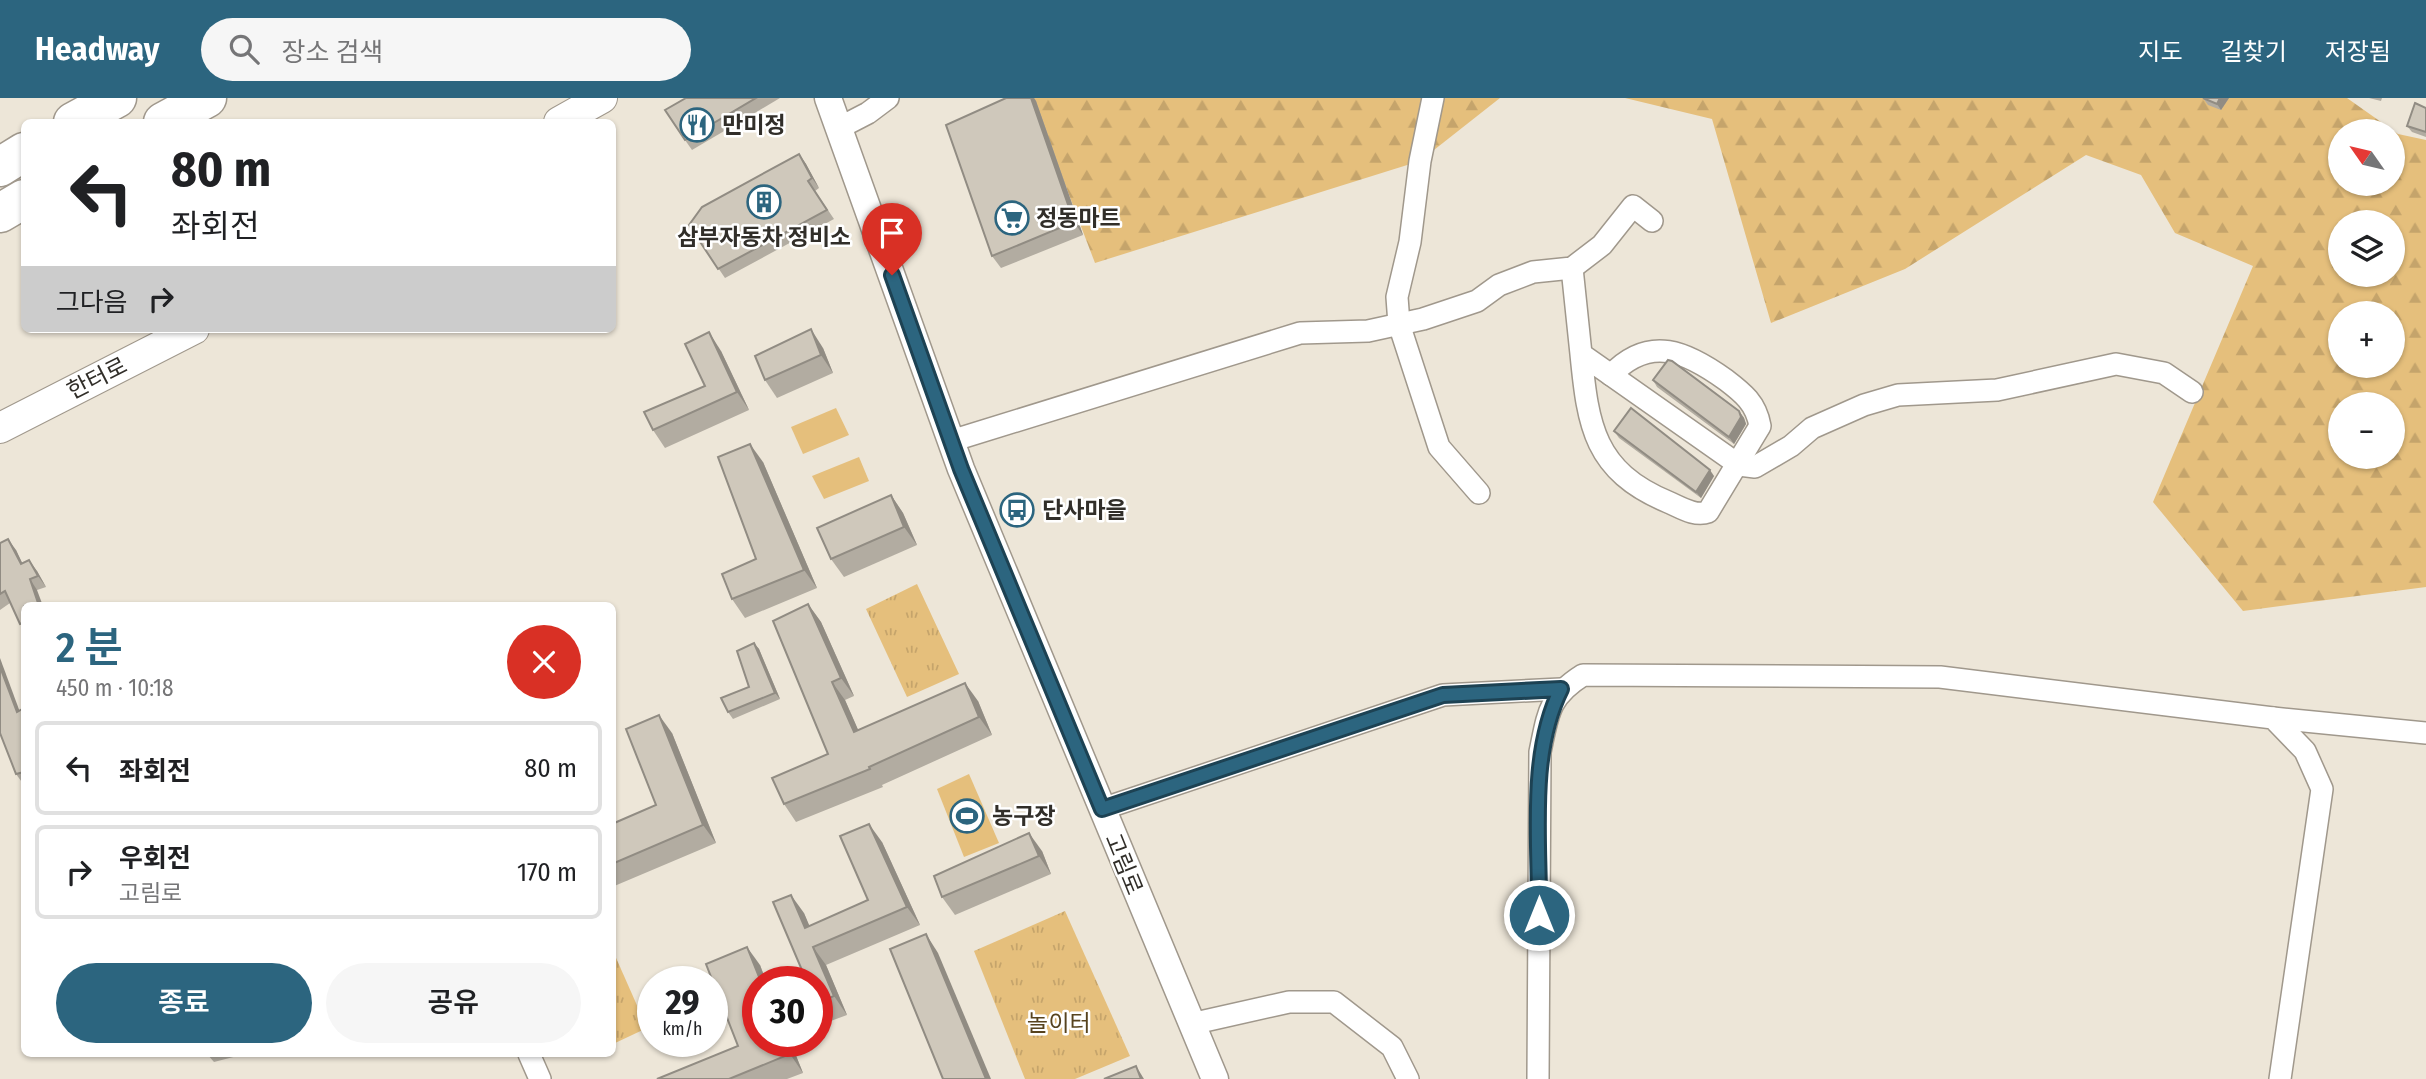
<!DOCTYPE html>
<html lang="ko">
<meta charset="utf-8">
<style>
body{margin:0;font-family:"Fira Sans Condensed","Noto Sans KR",sans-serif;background:#f6f6f6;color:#202124;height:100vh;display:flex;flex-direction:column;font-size:26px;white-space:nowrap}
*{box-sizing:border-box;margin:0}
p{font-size:23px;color:#757577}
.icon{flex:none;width:38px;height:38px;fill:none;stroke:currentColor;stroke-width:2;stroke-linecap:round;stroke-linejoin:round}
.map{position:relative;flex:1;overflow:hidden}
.details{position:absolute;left:21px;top:504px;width:595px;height:455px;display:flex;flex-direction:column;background:#fff;border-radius:10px;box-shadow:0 2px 5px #0004}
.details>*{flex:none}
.top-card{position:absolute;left:21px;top:21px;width:595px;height:214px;border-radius:10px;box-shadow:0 2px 5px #0004;background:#fff;color:#202124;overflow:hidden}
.needle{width:46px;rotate:304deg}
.buttons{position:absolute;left:2328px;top:21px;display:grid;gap:14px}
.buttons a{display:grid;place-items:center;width:77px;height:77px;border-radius:50%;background:#fff;box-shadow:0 2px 5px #0004;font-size:35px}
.speed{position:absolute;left:637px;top:868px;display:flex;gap:14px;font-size:35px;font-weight:700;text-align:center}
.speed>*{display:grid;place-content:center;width:91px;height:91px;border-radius:50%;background:#fff;box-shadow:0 2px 5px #0004;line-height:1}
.speed small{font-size:18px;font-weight:400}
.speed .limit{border:10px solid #d22;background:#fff;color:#111}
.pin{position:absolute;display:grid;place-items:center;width:60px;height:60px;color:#fff;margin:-72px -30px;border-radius:50% 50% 50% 0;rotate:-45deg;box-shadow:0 0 7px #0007}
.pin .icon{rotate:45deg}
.me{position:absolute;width:77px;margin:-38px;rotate:0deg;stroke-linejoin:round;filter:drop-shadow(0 0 5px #0008)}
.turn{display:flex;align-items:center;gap:24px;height:147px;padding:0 35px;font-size:32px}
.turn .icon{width:91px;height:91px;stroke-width:2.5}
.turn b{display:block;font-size:49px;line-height:60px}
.then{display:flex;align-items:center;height:66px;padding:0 35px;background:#0003;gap:14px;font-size:26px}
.round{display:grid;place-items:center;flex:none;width:74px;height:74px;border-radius:37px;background:#f6f6f6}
.headline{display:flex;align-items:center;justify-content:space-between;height:119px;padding:0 35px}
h1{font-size:42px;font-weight:600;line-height:52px;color:#2c657f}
.cta{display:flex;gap:14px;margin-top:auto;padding:14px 35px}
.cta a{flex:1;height:80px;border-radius:42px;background:#2c657f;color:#fff;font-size:28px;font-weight:600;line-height:80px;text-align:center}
.cta a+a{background:#f6f6f6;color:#202124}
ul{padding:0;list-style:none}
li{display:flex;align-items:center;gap:21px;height:94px;margin:0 14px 10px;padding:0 21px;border:4px solid #e0e0e0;border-radius:10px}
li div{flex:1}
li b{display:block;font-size:26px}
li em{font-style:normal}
header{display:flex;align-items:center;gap:42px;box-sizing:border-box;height:98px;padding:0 35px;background:#2c657f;color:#fff}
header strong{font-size:33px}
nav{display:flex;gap:38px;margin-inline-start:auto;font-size:24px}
.search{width:490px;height:63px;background:#f6f6f6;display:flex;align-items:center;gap:18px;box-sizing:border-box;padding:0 24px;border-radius:38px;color:#757577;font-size:26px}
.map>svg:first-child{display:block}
</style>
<header>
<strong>Headway</strong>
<div class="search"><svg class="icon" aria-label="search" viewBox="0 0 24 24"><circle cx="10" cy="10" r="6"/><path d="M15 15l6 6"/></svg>장소 검색</div>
<nav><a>지도</a><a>길찾기</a><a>저장됨</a></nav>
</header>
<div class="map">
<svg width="2426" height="981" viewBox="0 0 2426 981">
<defs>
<pattern id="grass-tufts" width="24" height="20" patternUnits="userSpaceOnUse" patternTransform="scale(1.75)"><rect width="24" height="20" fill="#e5bf7c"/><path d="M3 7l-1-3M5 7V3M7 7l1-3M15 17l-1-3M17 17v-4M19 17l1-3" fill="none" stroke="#c5a46b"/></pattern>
<pattern id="forest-firs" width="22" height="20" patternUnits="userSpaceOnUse" patternTransform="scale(1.75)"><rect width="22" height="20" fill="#e5bf7c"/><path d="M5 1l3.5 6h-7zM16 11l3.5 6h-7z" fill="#c5a46b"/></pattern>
</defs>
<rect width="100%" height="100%" fill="#ede6d8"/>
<g fill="url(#grass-tufts)">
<path d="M917,486L959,576L907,599L866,511Z"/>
<path d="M1065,813L1130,958L1075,981H1025L974,853Z"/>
<path d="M613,853L647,930L613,946H612Z"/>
</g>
<g fill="url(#forest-firs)" fill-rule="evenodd">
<path d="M1032,0H1500L1420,63L1095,165Z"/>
<path d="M1625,0H2347L2398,36L2426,42V489L2243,513L2153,404L2253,168L2175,135L2141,77L2086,57L1905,171L1771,225L1712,21ZM2340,33H2392V86H2340ZM2340,124H2392V177H2340ZM2340,215H2392V268H2340ZM2340,306H2392V359H2340Z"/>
</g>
<g fill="#e5bf7c">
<path d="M836,310L849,337L803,356L791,329Z"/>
<path d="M859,359L869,383L824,401L812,378Z"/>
<path d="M969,676L999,745L964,759L937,691Z"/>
</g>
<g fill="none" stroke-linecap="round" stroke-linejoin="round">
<defs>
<g id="minor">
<path d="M1433,0L1420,63L1410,144L1397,199L1399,226L1439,349L1479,395"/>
<path d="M839,30L868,15L888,0"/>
<path d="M1572,170L1581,256L1611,277C1650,236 1687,254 1726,282C1743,295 1756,305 1760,328L1708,414C1695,419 1680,409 1668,404C1594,373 1588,328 1581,256"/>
<path d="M1611,277L1739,367L1755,369L1791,348L1812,330L1864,307L1898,297L1997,292L2116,266L2164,275L2192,294"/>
<path d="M951,343L1300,235L1368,233L1423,221L1477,203L1499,187L1533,174L1572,170L1602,147L1633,108L1652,123"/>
<path d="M2273,620L2426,635"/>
<path d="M1102,711L1443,597L1561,591"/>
<path d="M1191,926L1289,904H1334L1392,949L1408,981"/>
<path d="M529,956L540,981"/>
<path d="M1538,981L1540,654C1548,616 1548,599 1583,577L1940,579L2273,620L2305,653L2322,691L2280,981"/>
</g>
<path id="tertiary" d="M828,0L961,371L1215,981"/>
<g id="secondary">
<path d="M559,24L602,0"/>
<path d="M0,330L194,231"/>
</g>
<g id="motorway">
<path d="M73,24L117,0"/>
<path d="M163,24L207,0"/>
<path d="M0,69L24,54"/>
<path d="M0,115L24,101"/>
</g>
</defs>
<use href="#minor" stroke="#a0988c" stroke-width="24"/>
<use href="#tertiary" stroke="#a0988c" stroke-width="29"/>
<use href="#secondary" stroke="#a0988c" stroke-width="32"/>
<use href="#motorway" stroke="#a0988c" stroke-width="41"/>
<use href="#minor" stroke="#fff" stroke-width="21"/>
<use href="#tertiary" stroke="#fff" stroke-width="26"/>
<use href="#secondary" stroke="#fff" stroke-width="30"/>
<use href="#motorway" stroke="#fff" stroke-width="38"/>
</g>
<g fill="#b2aca1">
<path d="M686,0H780L692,52L685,42Z"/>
<path d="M1031,0H1034L1036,3L1083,137L1001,170L992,158Z"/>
<path d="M2203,0H2229L2221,12L2208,7Z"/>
<path d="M2369,0H2382L2381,3Z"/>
<path d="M2426,10V39L2412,34L2407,28Z"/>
<path d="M799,56L806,66L819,90L815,93L834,121L725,180L689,127Z"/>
<path d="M823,250L833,275L777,300L765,282Z"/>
<path d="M721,253L749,312L665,350L653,332L705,288Z"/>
<path d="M1653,282L1739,313L1744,320L1746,326L1734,346L1657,289Z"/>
<path d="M1614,333L1714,378L1701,400L1619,340Z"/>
<path d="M763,364L817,490L745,520L732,501L756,461Z"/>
<path d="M891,397L903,415L917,447L844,479L831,461Z"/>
<path d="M0,445L16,452L22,465L37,473L46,489L37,492L24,508V532L10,505L0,512Z"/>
<path d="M808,506L821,524L854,598L845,602L858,632L978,603L992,637L882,687L883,689L796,724L784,706L828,656Z"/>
<path d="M754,545L759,551L780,601L733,621L728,614L749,589Z"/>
<path d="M24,610V687L16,676L20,613Z"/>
<path d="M672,635L716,745L612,789V726L656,707Z"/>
<path d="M882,744L920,827L826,867L847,917L828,924L817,908V884L804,815L809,828L868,802Z"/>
<path d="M1042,753L1051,776L955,817L942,799Z"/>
<path d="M760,867L803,975L787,981H657L738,948Z"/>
<path d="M207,956H245L214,964Z"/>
</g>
<g fill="#918c83">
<path d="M1031,0H1034L1036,3L1083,137L1074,124Z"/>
<path d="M2220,0H2229L2221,12L2217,6Z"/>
<path d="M799,56L806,66L819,90L812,80Z"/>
<path d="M811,231L823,250L833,275L821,257Z"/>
<path d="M709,234L721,253L749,312L737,294Z"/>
<path d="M1739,313L1744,320L1746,326L1734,346L1729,339Z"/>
<path d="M750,346L763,364L817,490L804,472Z"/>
<path d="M1710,372L1714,378L1701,400L1696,394Z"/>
<path d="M891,397L903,415L917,447L904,429Z"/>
<path d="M8,441L16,452L28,477L21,466Z"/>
<path d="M29,462L37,473L46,489L38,478Z"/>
<path d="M30,481L37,492L43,508H39Z"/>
<path d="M808,506L821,524L854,598L841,580Z"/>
<path d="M754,545L759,551L780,601L775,595Z"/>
<path d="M0,560L24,625L17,614L0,569Z"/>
<path d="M832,584L845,602L867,652L854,634Z"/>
<path d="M965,585L978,603L992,637L979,619Z"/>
<path d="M659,617L672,635L716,745L703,727Z"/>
<path d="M869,726L882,744L920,827L907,809Z"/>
<path d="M1029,735L1042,753L1051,776L1039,758Z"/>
<path d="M791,797L804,815L818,848L805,830Z"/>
<path d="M926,836L938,855L991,981H986Z"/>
<path d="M747,849L760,867L766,884H761Z"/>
<path d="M813,849L826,867L847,917L834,898Z"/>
<path d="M785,943H790L803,975L790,956Z"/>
<path d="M1136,968L1144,981H1141Z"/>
</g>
<g fill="#cfc8bb" stroke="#918c83" stroke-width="2">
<path d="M686,0H756L685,42L665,12Z"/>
<path d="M1006,0H1031L1074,124L992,158L946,27Z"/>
<path d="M2203,0H2220L2217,6Z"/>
<path d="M2415,5L2426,10V34L2407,28Z"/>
<path d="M799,56L812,80L808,83L827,112L718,171L689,127L702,109Z"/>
<path d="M811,231L821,257L765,282L755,258Z"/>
<path d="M709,234L737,294L653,332L644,314L705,288L685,246Z"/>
<path d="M1668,262L1672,263L1739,313L1741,319L1729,339L1653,282Z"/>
<path d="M1631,310L1710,372L1696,394L1614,333Z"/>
<path d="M750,346L804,472L732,501L722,476L756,461L718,359Z"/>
<path d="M891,397L904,429L831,461L817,430Z"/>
<path d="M8,441L21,466L29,462L38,478L30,481L39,508H24V525L20,526L5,493L0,496V445Z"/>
<path d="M808,506L841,580L832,584L854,634L965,585L979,619L869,669L870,671L784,706L772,680L828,656L773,523Z"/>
<path d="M754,545L775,595L728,614L721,600L749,589L737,553Z"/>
<path d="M0,569L17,614L24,610V674L16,676L0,635Z"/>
<path d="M659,617L703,727L612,766V726L656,707L626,631Z"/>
<path d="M869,726L907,809L813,849L834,898L817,905V884H807L773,804L791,797L805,830L868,802L840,738Z"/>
<path d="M1029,735L1039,758L942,799L934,778Z"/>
<path d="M926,836L986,981H943L890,851Z"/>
<path d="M747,849L761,884H758V943H785L790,956L729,981H657L738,948L706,866Z"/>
<path d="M1136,968L1141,981H1104Z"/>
</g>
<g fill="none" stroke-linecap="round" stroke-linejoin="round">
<defs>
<path id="route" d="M892,177L961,371L1102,711L1443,597L1561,591C1528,657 1540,744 1539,817"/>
</defs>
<use href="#route" stroke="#1d4253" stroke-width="18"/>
<use href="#route" stroke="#2c657f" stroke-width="12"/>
</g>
<defs>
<symbol id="restaurant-ring" viewBox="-11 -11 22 22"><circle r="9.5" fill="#fff" stroke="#2c657f" stroke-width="1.5"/><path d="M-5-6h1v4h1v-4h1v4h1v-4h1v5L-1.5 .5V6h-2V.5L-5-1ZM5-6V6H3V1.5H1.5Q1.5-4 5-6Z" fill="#2c657f"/></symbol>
<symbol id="building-ring" viewBox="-11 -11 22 22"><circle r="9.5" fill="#fff" stroke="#2c657f" stroke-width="1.5"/><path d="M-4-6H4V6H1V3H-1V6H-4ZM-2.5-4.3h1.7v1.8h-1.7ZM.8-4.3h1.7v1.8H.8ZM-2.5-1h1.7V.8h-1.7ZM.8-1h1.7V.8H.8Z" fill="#2c657f"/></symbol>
<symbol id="supermarket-ring" viewBox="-11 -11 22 22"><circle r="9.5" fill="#fff" stroke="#2c657f" stroke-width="1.5"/><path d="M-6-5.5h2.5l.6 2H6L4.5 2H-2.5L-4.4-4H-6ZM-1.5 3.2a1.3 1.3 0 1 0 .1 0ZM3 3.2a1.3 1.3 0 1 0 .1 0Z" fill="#2c657f"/></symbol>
<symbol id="bus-ring" viewBox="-11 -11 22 22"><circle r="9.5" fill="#fff" stroke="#2c657f" stroke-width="1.5"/><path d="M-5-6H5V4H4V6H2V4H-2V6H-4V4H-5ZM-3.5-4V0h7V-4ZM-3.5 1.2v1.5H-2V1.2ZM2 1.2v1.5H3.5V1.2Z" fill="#2c657f"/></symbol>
<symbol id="stadium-ring" viewBox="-11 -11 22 22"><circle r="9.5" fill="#fff" stroke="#2c657f" stroke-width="1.5"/><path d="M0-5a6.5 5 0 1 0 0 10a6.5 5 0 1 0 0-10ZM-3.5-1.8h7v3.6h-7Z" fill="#2c657f"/></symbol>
</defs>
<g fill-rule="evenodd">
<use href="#restaurant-ring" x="678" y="8" width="38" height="38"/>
<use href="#building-ring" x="745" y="85" width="38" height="38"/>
<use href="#supermarket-ring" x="993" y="101" width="38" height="38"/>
<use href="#bus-ring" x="998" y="393" width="38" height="38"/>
<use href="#stadium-ring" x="948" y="699" width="38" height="38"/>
</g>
<g text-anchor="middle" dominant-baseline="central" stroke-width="5" stroke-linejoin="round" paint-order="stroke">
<g font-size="23" font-weight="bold" fill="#312e29" stroke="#fff" text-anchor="start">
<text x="722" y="27">만미정</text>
<text x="1036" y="120">정동마트</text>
<text x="764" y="139" text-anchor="middle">삼부자동차 정비소</text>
<text x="1042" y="412">단사마을</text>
<text x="992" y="718">농구장</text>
</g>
<g font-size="23" fill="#312e29" stroke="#fff">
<text transform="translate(97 280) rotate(-27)">한터로</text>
<text transform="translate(1124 766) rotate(68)">고림로</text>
</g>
<g font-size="23" fill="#57431e" stroke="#fff">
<text x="1059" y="925">놀이터</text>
</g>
</g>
</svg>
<div class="buttons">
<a><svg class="needle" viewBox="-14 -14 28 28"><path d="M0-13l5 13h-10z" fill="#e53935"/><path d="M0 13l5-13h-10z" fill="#757577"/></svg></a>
<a><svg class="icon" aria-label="layers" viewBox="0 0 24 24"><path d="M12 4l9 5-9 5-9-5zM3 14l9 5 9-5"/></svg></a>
<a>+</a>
<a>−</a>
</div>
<div class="speed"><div>29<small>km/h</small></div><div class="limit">30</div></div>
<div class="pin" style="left:892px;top:177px;background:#d93025"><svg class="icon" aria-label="arrive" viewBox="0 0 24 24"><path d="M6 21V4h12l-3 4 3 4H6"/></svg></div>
<svg class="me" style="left:1539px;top:817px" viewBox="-20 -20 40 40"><circle r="17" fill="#2c657f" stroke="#fff" stroke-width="3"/><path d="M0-11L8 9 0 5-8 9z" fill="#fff"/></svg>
<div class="top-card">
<div class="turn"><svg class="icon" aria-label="left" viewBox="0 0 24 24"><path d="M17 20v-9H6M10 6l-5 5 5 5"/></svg><div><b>80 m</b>좌회전</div></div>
<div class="then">그다음<svg class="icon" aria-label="right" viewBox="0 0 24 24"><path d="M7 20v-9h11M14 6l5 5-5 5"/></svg></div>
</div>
<section class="details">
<div class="headline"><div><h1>2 분</h1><p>450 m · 10:18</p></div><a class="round" style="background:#d93025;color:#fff"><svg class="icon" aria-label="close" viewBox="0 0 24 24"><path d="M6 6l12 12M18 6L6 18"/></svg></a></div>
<ul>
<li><svg class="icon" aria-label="left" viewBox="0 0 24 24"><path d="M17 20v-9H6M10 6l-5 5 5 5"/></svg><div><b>좌회전</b></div><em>80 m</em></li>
<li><svg class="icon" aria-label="right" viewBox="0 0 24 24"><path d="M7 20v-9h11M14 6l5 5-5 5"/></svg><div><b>우회전</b><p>고림로</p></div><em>170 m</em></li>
</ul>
<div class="cta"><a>종료</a><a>공유</a></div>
</section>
</div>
